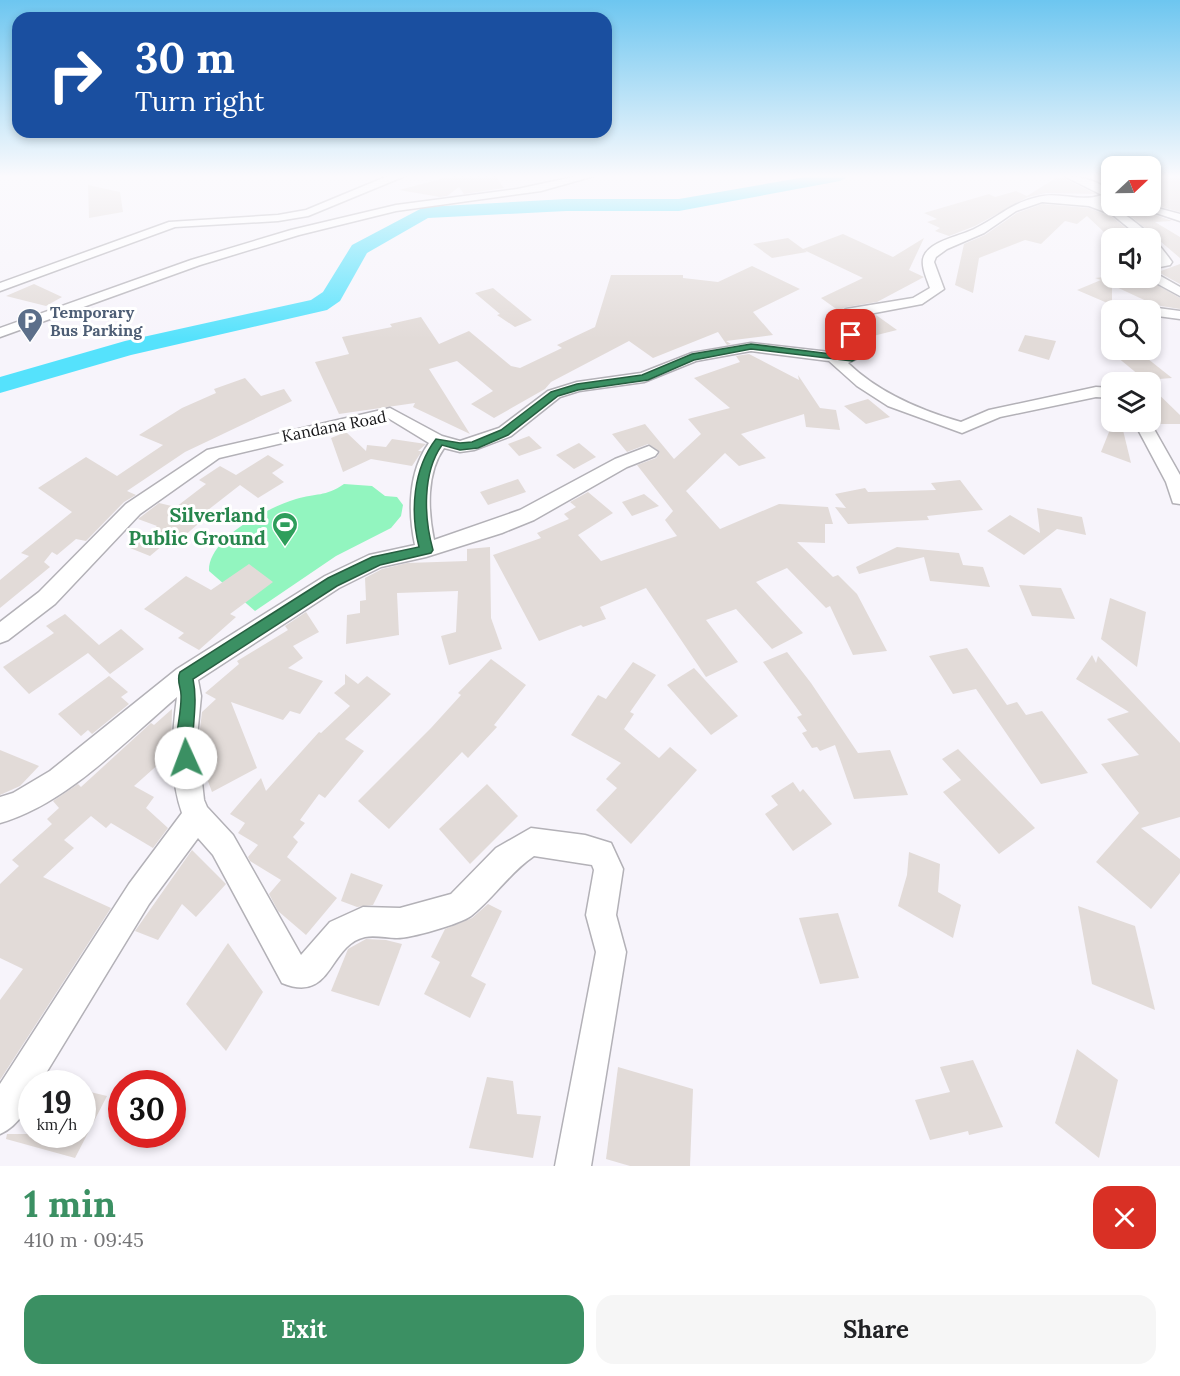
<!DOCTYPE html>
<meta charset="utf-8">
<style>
body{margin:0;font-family:Lora,serif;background:#f6f6f6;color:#202124;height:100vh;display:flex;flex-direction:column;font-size:22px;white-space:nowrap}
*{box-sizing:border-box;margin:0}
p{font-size:20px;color:#757577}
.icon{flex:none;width:33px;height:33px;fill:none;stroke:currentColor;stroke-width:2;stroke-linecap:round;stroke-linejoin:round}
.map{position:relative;height:1166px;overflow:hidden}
.sheet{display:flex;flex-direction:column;background:#fff;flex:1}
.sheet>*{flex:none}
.guide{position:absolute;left:12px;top:12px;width:600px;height:126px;border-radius:18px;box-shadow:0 3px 9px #0003;background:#1a4fa0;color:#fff;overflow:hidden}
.needle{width:39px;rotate:68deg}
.buttons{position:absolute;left:1101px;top:156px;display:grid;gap:12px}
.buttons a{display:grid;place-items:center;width:60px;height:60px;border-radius:12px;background:#fff;box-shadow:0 3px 9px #0003;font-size:30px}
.speed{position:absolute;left:18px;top:1070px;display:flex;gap:12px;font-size:30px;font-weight:700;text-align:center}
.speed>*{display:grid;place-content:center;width:78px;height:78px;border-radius:50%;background:#fff;box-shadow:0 3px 9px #0003;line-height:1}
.speed small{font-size:15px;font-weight:400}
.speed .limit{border:9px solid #d22;background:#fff;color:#111}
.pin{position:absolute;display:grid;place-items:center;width:51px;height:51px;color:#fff;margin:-26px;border-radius:12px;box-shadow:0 3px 9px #0006}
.me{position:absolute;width:66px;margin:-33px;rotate:358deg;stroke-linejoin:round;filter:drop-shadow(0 0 4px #0008)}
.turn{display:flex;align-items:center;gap:21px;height:126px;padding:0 24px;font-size:27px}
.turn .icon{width:78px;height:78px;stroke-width:2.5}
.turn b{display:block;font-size:42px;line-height:51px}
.round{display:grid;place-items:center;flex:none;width:63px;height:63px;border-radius:18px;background:#f6f6f6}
.summary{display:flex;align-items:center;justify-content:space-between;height:102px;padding:0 24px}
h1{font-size:36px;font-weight:800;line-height:45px;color:#3b9063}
.primary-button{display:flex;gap:12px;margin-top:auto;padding:12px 24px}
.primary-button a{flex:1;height:69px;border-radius:18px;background:#3b9063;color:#fff;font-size:24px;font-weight:800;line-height:69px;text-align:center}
.primary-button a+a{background:#f6f6f6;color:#202124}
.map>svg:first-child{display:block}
</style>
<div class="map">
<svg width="1180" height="1166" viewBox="0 0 1180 1166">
<rect width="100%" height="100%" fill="#f7f4fb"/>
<path fill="#92f5bf" d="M344,484L372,486L385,496L397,497L403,505L401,516L391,528L336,556L255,611L209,571C208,538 267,508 296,499C316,493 325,497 344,484Z"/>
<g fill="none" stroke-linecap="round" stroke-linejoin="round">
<path fill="#55e2fc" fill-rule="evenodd" d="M811,176H849L840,181L679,211H566L428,218L367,253L340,301L327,310L131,355L0,393V377L125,341L311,300L323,292L352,245L424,207L566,199H679Z"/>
</g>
<g fill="#e2dbd8">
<path d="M452,176H495L504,188L464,194L459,187L447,196L440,197L399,190Z"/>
<path d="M1059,176L1096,194L1046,193L1028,197L975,226L949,236L935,231L940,228L927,222L937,219L924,213L989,194L995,197L1016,191L1027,196Z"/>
<path d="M1150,176H1180V212L1150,204Z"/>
<path d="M88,185L120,192L123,212L89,218Z"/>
<path d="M1042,204L1089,208L1112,217L1132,233H1105L1087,216L1077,224L1065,221L1041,244L1025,240L979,258L973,293L955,285L964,244L985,235L1017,213Z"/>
<path d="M1112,206H1131L1172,221L1155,222L1180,237V258L1133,218Z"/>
<path d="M843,234L893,257L924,238L909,270L924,277L877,302L846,307L839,311L821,298L863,278L804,250L807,252L772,258L753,244L788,238L803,249Z"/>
<path d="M1180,264V284L1158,272Z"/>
<path d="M752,266L800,289L753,312L773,335L726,341L731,344L727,345L718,332L653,358L629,341L551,382L545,389L494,418L471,404L493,391L457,361L429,369L470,434L413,407L415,403L339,414L315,362L349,354L342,337L392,327L390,324L421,317L439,344L469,331L511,366L520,368L562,348L557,345L595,327L611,275H683V278L692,279L718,282Z"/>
<path d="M1112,276L1145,278L1180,298V309L1155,305L1112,285V305L1077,290L1101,280L1095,278Z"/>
<path d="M34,284L62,297L46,306L6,296Z"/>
<path d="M493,288L532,320L515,327L497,315L500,314L475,293Z"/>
<path d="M876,315L897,330L873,336L852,320Z"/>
<path d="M1025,335L1056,341L1049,360L1018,351Z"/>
<path d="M1111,352L1148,359L1172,378L1145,380Z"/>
<path d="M749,354L799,380L798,375L820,408L836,410L840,430L806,427L804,414L741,434L766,458L739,466L725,453L686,491L720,529L779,504L828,507L833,524H825V543L797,542L833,577L838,575L857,594L887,651L853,655L830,606L826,608L787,568L756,582L803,633L772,649L736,609L706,620L738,662L706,677L646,588L600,607L606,619L583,627L581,625L539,641L493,555L541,538L537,533L569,519L564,514L576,507L570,502L588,492L613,513L578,535L601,561L677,536L665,520L673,511L637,465L656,458L660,452L648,444L627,452L612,434L645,424L674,459L701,434L688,419L730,408L694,378L740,362L736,356Z"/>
<path d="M245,378L261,396L284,389L292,401L185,452L127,491L136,495L124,502L86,541L76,539L57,555L52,552L44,562L50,567L0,608V580L29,556L21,553L72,512L38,488L86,457L117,476L163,445L139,435L182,408L216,393L214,389Z"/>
<path d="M1150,386L1180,415V424H1161L1150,414Z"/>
<path d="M868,399L890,417L866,424L844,406Z"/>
<path d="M1113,422H1121L1131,463L1101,452Z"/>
<path d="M346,432L366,451L367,445L386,447L392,439L426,444L418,451H422L412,466L371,459L343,472L331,438Z"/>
<path d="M529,436L542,448L519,456L508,444Z"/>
<path d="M579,443L596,457L574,469L556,455Z"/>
<path d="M268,455L284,465L272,473L284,482L258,498L240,485L199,517L205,518L183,537L176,534L150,556L130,548L157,526L138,519L159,503L176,507L206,484L199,480L220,466L236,475Z"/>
<path d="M518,479L526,492L488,505L480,492Z"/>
<path d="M960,480L983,510L927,516L929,520L848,524L835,507L846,508L835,494L865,488L868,492L936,490L931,483Z"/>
<path d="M644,494L659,506L632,516L622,502Z"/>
<path d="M1037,508L1082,517L1086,535L1057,529L1024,555L987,531L1010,515L1040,533Z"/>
<path d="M490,547L491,618L502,649L449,665L441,636L456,632L458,591L397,593L399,635L346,644L347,615L360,613V601L366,600L365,578L382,569L407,563L467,561V549Z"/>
<path d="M897,547L959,553L963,565L983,567L990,587L930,581L924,557L859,574L856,567Z"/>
<path d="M249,564L273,582L230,614L236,617L199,650L178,638L184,633L144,609L186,576L211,590Z"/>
<path d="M1019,585L1061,588L1075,619L1032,616Z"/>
<path d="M1110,598L1146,612L1137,667L1101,639Z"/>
<path d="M306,612L319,632L293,646L303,658L288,668L323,681L300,714L290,711L283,720L231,702L257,768L212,792L202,765L199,737L202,712L216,699L205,693L239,664L237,661L288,630L285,626Z"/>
<path d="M65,614L99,645L121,629L144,649L110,674L88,653L29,694L3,667L54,633L46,626Z"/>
<path d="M967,648L1007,705L1017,702L1026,715L1042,711L1088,773L1041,784L976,689L953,694L929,656Z"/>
<path d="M787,652L811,683L858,753L890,750L908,795L854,799L835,745L820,751L817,747L812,748L802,733L807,731L797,717L802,715L763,662Z"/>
<path d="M1092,655L1096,663L1098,656L1180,743V817L1141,828L1180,859V873L1151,909L1096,862L1139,813L1101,764L1139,755L1107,719L1129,712L1076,679Z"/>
<path d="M491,659L526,685L494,725L497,727L468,758L462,752L389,829L358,801L431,728L461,695L458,693Z"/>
<path d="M633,662L656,675L630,712L634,714L624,729L659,758L670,747L697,770L631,844L596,810L617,788L606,779L621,763L571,735L598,695L606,699Z"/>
<path d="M694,668L738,716L711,735L667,685Z"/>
<path d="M345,674L358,684L367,676L391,694L345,739L364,751L325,798L319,794L300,820L305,823L293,837L298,842L287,857L337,898L306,935L278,911L269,894L281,880L250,861L248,857L258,845L238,833L245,823L230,814L261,778L266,791L319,732L321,733L350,706L334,693L345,684Z"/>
<path d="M109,676L128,692L121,697L129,704L92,734L88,730L81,736L58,714Z"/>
<path d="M172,709L171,753L134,786L154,797L146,808L168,828L153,848L111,823L106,828L91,816L64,840L74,848L43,877L111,908L0,1080V1000L23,969L0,958V884L19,866L12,860L52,824L47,819L59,808L53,801L78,784L81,787L151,723L154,725Z"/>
<path d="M958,749L1035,828L999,854L943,792L961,780L942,759Z"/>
<path d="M0,750L39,766L20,786L0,795Z"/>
<path d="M793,782L800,792L803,789L832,824L793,851L765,814L778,805L771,796Z"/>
<path d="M487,784L518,816L470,864L439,829Z"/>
<path d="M192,850L226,884L196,917L182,904L158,940L135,931Z"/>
<path d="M909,852L940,864L938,892L961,905L953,938L898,906L907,875Z"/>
<path d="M351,873L383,885L373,905L357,907L341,901Z"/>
<path d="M488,904L502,911L471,976L486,984L470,1018L424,994L440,962L431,957L445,929L472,918Z"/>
<path d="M1078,906L1135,926L1155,1010L1092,984Z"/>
<path d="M838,913L859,978L820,984L799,918Z"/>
<path d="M366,939L386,940L402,944L379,1006L331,991L348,949Z"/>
<path d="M228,943L263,992L226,1051L186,1004Z"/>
<path d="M1077,1049L1118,1080L1099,1158L1055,1123Z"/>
<path d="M973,1060L1003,1127L969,1135L968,1131L930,1140L915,1100L950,1092L940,1067Z"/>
<path d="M618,1067L693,1089L690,1166H630L606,1159Z"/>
<path d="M487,1077L513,1081L517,1114L541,1116L533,1158L469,1148Z"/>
<path d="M82,1090L107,1096L75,1158L6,1139L7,1134H82Z"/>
</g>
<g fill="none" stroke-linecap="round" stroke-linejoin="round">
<defs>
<g id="minor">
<path d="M388,176H405L308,216L278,221L175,227L0,291V283L169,222L278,215L306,210Z"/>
<path d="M578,176H594L541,191L396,211L299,235L200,265L0,337V328L191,260L291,230L396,205L517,189Z"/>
<path d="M1064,176C1080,176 1100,181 1112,193V199L1101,203C1132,215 1153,235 1172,262L1170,265L1150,269V261L1158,260L1150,250V238H1141L1113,215L1089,206L1042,202L1016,211L984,233L947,249L936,257L934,262L944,289L922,304L848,318L868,353L848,363C879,393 920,410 961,422L989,410L1096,387L1112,388V398L1096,397L1000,417L962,433L888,406L857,386L829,361L751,351L696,361L644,382L579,391L560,397L511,436L474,450L460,452L444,448C426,473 428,511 434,540L520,510L615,459L649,446L658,452L655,456L627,467L534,520L502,533L426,557L381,567L339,588L198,680L201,696L197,737L204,800L207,807L233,835L301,955L330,922L363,907L400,908L451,894L496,848L531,828L585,835L611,843L623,869L616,915L626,952L591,1166H555L596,952L586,915L594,870L592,865L534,856C509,873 494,898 471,916C460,924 411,938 397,938C387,938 375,935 365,937C328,945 333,1004 282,983L213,855L198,838L149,904L40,1083H32C32,1104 19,1126 0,1134V1084L129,884L182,813C169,776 172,735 177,697C125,741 67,804 0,823V797L13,793L50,771L177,669L325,576L369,555L415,545C408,512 408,472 429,443L388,418L219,458L140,514L55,604L8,640L0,643V622L39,592L126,504L207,450L390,408L442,436L460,441L499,428L548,391L577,382L641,373L692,353L751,343L847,354L853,351L834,317L846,309L913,298L930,288C927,279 920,265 924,256C931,240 962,236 976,228C998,217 1013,202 1038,197C1059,191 1080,203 1102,195Z"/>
<path d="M1135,206H1150L1180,214V221Z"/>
<path d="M1150,270L1180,287V296L1147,278H1150Z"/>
<path d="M1150,307L1180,311V319L1150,315V310H1144Z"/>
<path d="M1134,422H1150L1180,475V504L1173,503L1166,482Z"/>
</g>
</defs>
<use href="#minor" stroke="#b3b1b7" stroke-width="3"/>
<use href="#minor" fill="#fff" fill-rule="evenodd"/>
</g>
<linearGradient id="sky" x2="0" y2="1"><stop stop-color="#6dc6f0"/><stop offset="0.52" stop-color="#fbfafd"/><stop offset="1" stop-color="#fbfafd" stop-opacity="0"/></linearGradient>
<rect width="1180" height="339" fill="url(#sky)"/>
<path fill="#3b9063" stroke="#265e40" stroke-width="1.5" d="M851,333H854L866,354L852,361L751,349L694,360L648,380L578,390L558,396L508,435L478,448L460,450L442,445C422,473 424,518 433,550L431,553L380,565L337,586L193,679C197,698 194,715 193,734C192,744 196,754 192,763L186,766L180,763C171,741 182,718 181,695C181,687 176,680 180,672L328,578L372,557L419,547C410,511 413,469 436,439L460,443L472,442L501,430L551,392L577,384L642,375L692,354L751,344L847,356L856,352L846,335Z"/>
<defs>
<symbol id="parking-pin" viewBox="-11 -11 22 30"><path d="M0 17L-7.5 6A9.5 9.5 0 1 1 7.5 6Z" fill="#5c6f8a" stroke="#fff"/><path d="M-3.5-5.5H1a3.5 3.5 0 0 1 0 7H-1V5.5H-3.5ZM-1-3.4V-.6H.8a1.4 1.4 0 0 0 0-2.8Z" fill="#fff"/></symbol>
<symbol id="stadium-pin" viewBox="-11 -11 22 30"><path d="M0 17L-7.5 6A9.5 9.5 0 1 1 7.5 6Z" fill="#2e9e5b" stroke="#fff"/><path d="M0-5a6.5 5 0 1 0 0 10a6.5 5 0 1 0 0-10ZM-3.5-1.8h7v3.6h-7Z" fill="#fff"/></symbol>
</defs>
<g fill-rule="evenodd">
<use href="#parking-pin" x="15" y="306" width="30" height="40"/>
<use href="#stadium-pin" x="270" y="510" width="30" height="40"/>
</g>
<g text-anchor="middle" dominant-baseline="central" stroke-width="6" stroke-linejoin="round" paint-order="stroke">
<g font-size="16" font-weight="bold" fill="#4e5e75" stroke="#fff" text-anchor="start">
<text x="50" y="312">Temporary<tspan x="50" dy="18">Bus Parking</tspan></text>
</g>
<g font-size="16" fill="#151517" stroke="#fff">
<text transform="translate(334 426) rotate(-11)">Kandana Road</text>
</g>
<g font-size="20" font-weight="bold" fill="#27864d" stroke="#fff" text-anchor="end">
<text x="266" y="514">Silverland<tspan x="266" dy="23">Public Ground</tspan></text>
</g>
</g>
</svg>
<div class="buttons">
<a><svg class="needle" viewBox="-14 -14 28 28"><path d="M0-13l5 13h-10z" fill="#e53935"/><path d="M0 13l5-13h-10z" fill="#757577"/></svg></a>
<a><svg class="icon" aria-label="sound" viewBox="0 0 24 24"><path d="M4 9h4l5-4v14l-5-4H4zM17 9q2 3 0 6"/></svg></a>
<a><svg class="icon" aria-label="search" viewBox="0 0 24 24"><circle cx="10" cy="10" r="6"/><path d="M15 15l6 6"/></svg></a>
<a><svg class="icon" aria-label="layers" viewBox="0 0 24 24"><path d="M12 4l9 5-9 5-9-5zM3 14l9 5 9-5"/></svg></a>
</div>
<div class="speed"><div>19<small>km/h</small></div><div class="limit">30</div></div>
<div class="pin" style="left:851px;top:335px;background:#d93025"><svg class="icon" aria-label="arrive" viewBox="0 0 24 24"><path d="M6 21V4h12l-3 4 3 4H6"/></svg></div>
<svg class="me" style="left:186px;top:758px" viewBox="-20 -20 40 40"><circle r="19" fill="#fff"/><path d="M0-13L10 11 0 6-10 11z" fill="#3b9063"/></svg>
<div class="guide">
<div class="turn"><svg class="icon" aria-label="right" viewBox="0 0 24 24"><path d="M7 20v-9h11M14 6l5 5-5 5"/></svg><div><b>30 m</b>Turn right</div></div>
</div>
</div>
<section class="sheet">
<div class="summary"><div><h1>1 min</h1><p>410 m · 09:45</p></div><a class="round" style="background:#d93025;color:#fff"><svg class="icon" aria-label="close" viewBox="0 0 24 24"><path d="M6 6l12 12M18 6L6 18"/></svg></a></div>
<div class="primary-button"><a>Exit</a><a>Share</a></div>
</section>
